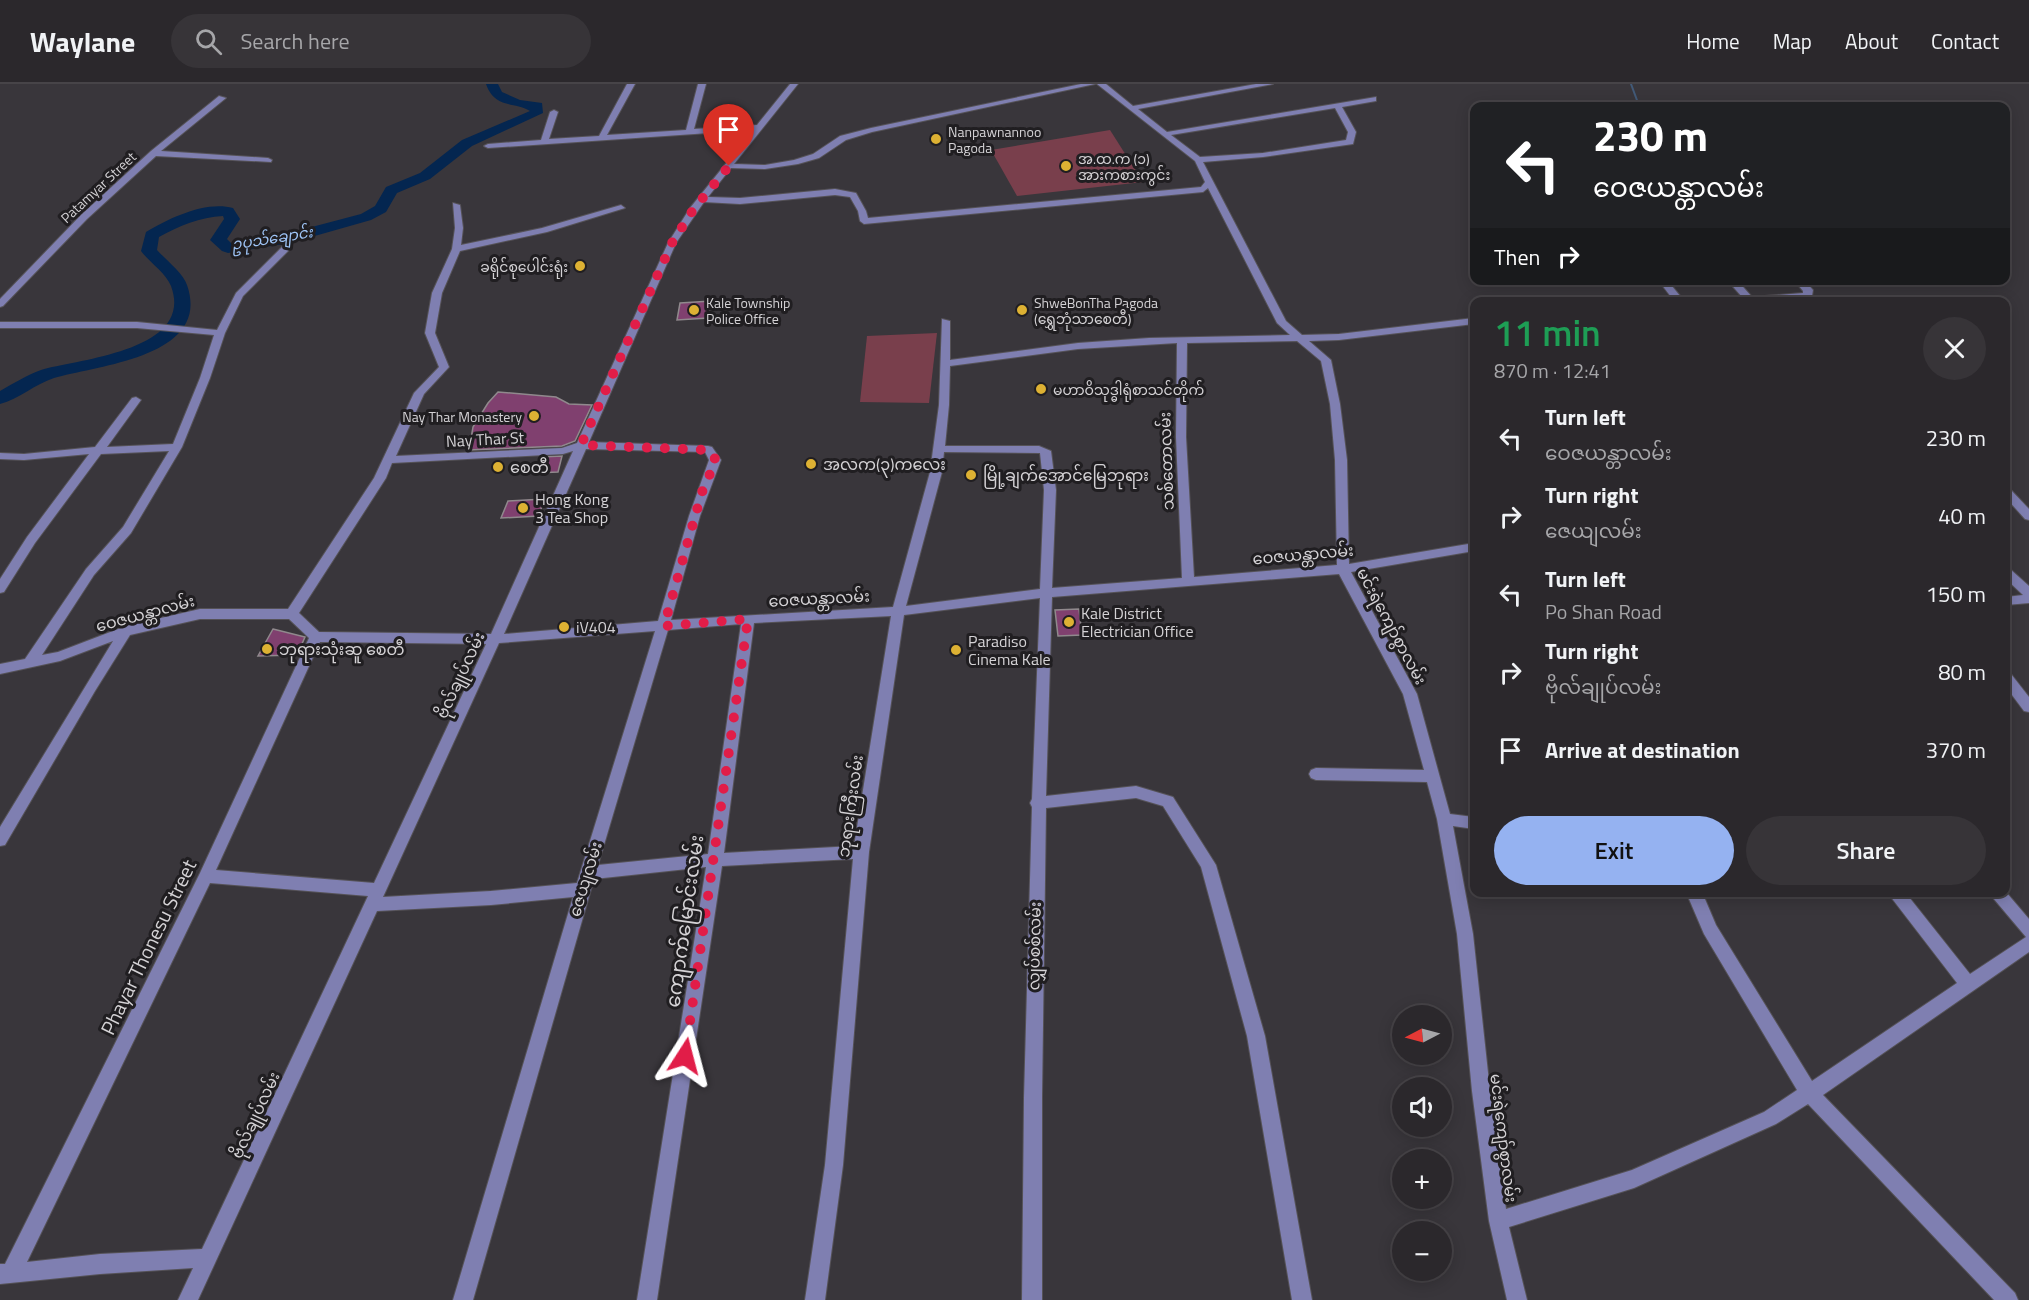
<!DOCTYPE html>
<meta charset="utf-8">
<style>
body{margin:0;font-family:"Titillium Web","Noto Sans Myanmar",sans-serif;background:#373438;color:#f1f3f6;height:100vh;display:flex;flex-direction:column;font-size:22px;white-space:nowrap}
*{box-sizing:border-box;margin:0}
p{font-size:20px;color:#a6a6a9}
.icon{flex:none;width:33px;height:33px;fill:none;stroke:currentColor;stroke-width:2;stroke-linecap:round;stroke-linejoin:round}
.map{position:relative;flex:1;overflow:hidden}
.side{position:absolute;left:1470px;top:213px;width:540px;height:600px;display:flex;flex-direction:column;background:#2b282c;border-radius:12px;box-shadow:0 3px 15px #0003,0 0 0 2px #474448}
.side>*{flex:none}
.guide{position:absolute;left:1470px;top:18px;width:540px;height:183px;border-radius:12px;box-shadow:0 3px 15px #0003,0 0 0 2px #474448;background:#202124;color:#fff;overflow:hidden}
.needle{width:39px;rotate:264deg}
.fabs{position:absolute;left:1392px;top:921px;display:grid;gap:12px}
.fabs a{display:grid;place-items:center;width:60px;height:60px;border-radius:50%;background:#2b282c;box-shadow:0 3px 15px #0003,0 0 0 2px #474448;font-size:30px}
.pin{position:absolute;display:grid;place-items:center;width:51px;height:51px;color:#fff;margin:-62px -26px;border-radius:50% 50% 50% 0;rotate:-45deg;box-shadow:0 0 6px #0007}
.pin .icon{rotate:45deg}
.me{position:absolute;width:66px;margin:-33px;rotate:9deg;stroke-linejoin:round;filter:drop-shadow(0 0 4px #0008)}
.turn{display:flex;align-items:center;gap:21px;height:126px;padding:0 24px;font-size:27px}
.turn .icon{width:78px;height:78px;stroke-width:2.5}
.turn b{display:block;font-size:42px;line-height:51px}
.then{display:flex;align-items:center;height:57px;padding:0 24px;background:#0003;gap:12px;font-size:22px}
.round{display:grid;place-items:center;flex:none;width:63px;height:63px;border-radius:32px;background:#373438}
.head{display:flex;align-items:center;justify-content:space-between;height:102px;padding:0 24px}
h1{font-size:36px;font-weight:600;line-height:45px;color:#1e9e55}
.cta{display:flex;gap:12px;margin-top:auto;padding:12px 24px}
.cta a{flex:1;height:69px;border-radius:36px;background:#95b2f1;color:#111;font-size:24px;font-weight:600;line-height:69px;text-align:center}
.cta a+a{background:#373438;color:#f1f3f6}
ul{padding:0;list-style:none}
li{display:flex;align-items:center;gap:18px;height:78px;padding:0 24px}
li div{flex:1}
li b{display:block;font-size:22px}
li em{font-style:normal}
header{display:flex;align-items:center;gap:36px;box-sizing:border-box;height:84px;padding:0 30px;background:#2b282c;border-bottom:2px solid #474448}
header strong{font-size:28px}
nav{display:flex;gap:33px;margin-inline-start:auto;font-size:21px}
.search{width:420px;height:54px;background:#373438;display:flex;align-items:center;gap:15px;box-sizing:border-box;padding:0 21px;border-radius:33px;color:#a6a6a9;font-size:22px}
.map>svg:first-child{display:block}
</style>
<header>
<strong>Waylane</strong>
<div class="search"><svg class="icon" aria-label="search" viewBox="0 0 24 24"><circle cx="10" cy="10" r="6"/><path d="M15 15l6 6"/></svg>Search here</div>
<nav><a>Home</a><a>Map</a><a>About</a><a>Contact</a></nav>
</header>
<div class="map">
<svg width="2029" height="1216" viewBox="0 0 2029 1216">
<rect width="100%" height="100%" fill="#39363b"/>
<g fill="#793f4c">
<path d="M1110,46L1143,98L1017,112L991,66Z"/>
<path d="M937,249L929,319L860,318L867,252Z"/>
</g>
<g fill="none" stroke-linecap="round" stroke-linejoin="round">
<path stroke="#425a78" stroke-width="2" d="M1631,0L1638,19L1643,22"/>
<path fill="#042650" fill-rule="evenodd" d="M486,0H498L502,8L520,16L542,19L543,29L472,62L430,95L397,109L386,128L371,136L290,159L228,169L222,167L210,156L224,135L223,132C200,133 179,142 159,153L157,166C166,176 183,189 187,201C212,273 98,281 54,294C35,300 19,315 0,320V307C14,299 27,291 41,286C79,275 195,267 171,202C166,189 149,178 141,167L146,148C170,134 205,117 233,124L240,135L227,155L231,159L289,149L361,130L375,122L386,103L420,89L462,56L530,27C513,17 495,25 486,0Z"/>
</g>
<g fill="#80406f" stroke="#90898d" stroke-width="1.5">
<path d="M711,217L708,234L677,236L680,219Z"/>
<path d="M498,308L556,313L569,320L592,321L575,357L562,362L469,366L473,343L488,319Z"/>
<path d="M562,372L558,388L535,389L541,373Z"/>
<path d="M544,415L539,432L501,434L508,417Z"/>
<path d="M1079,525L1082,551L1058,552L1055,526Z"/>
<path d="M273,545L305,553L297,571L258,572Z"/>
</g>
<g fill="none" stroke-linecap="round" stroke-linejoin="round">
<defs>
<g id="minor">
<path d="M627,0H635L607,51L686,46L698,0H706L694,45L757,41L790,0H798L734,80L765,81L794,76L813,70L840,52L871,44L1081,0H1095L872,48L846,56L819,74L798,80L765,85L731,84L708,113L740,114L835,105L856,109L866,127L868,134L1201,103L1205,98L1195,77L1097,0H1106L1133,22L1256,0H1273L1138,25L1167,48L1376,13V17L1342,23L1356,48L1353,60L1263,73L1203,78L1286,237L1302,251L1339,250L1474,234V240L1339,256L1309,257L1331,276L1340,320L1347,376L1349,480L1474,459V467L1351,488L1417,610L1450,730L1474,733V745L1453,742L1473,850L1490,1007L1506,1125L1632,1086L1764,1028L1797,1006L1704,850L1686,808H1702L1716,841L1812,997L1957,899L1887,808H1905L1970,890L2026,853L1988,808H2006L2029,835V868L1823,1011L2015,1209L2018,1216H1994L1808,1020L1776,1040L1634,1104L1509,1143L1527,1216H1507L1489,1137L1472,1007L1457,850L1437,735L1427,698L1316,696L1311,694L1309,690L1311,686L1316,684L1424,686L1403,610L1339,490L1052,513L1046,712L1136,702L1173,713L1216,781L1265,952L1312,1216H1292L1247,952L1201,783L1163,722L1136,714L1046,724L1042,1014V1216H1022L1024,1014L1032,723L1030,719L1032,715L1040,514L904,531L869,768L843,1081L825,1216H805L825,1081L853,775L722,782L657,1216H637L706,783L594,795L473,1216H453L573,813L491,821L377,827L198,1216H178L193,1184L100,1190L0,1200V1180H5L200,789L309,554L289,535H200L130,551L95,607L5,761L0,762V743L113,557L60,577L0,590V580L25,575L86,485L123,443L169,367L101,370L35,459L4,508L0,509V495L27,453L89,370L24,376L0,375V369L24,370L95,363L132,314L136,313L141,316L107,363L173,360L200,294L214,251L137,244H0V238H137L217,246L236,209L283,162H289V166L243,212L225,249L210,294L182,363L131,449L94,491L42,571L58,568L126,542L200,525H288L374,394L414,309L439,283L425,249L432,209L452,165L455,144L453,119L460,121L463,144L461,161L542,144L621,121L625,124L547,148L460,167L442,209L435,249L449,283L424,310L396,372L562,364L577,359L668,159L690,124L753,46L488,64L484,62L488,60L541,56L550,28L554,26L558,28L549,55L599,52ZM1335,24L1348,48L1346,56L1263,69L1200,73L1171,51ZM1208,104L1277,239L1290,251L1149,254L1078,259L950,276V237L942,235L939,321L930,388L893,523L671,536L700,432L721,376L712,363L708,362L589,358L676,159L704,118L740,120L835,111L850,113L858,127L860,137L864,140L1203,108ZM1297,257L1321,277L1330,320L1335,376L1337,481L1194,493L1186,353L1187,259ZM1177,259L1176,353L1182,494L1052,504L1056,406L1051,367L1039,362H945L949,321L950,282L1078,265ZM586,365L705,368L709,376L689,432L658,537L504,550ZM573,367L491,550L319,548L299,529L386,394L392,379L563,370ZM944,368L1040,369L1044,406L1040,505L906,522L942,388ZM891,532L854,762L724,769L754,539ZM741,540L708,770L598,781L668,546ZM655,547L577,799L491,807L383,813L499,559ZM320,558L486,560L374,799L216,786ZM210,799L368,812L202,1165L100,1170L27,1178Z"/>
<path d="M219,12L226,14L161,67L268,74L272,76L271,78L156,72L87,135L3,222L0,223V215L81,131L151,67Z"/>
<path d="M1658,196H1667L1685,218H1675Z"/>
<path d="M1727,196H1737L1752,213L1803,209V207L1794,196H1804L1813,206L1812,212L1807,215L1718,218L1743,214Z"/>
<path d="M2006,404L2010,405L2029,425V436L2025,435L2006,414Z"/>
<path d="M2006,484L2010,485L2029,502V519L2006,521V513L2023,511L2006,495Z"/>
<path d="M2006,589L2011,590L2029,613V628L2024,627L2006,603Z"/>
</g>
</defs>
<use href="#minor" stroke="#555257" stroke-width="2"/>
<use href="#minor" fill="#7f7fb1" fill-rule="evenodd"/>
</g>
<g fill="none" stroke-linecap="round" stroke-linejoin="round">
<path stroke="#e11d48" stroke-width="10" stroke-dasharray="0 18" d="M685,972L748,535L664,542L702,408L716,376L708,366L581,361L672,159L693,126L729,82"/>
</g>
<g fill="#ddb133" stroke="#201e21" stroke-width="2">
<circle cx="936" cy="55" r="6"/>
<circle cx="1066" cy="82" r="6"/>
<circle cx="580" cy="182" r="6"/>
<circle cx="694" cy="226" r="6"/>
<circle cx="1022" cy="226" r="6"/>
<circle cx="1041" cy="305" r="6"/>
<circle cx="534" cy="332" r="6"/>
<circle cx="811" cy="380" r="6"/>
<circle cx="498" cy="383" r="6"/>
<circle cx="971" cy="391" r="6"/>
<circle cx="523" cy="424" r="6"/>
<circle cx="1069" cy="538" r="6"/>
<circle cx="564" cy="543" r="6"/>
<circle cx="267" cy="565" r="6"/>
<circle cx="956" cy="566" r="6"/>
</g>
<g text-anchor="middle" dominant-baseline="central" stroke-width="6" stroke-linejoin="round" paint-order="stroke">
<g font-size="14" fill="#d4d2d5" stroke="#201e21" text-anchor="start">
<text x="948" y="47">Nanpawnannoo<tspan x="948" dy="16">Pagoda</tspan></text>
<text x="1078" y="74">အ.ထ.က (၁)<tspan x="1078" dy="16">အားကစားကွင်း</tspan></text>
<text x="568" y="182" text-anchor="end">ခရိုင်စုပေါင်းရုံး</text>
<text x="706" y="218">Kale Township<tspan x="706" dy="16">Police Office</tspan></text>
<text x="1034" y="218">ShweBonTha Pagoda<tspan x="1034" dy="16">(ရွှေဘုံသာစေတီ)</tspan></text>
<text x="1053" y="305">မဟာဝိသုဒ္ဓါရုံစာသင်တိုက်</text>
<text x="522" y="332" text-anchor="end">Nay Thar Monastery</text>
</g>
<g font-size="14" fill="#d4d2d5" stroke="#201e21">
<text transform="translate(98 103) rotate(-43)">Patamyar Street</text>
</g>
<g font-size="15" font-style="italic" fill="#9ec4f6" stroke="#201e21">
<text transform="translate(272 154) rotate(-9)">ဥပုသ်ချောင်း</text>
</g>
<g font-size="16" fill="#d4d2d5" stroke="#201e21">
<text transform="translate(485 355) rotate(-3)">Nay Thar St</text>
<text transform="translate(1166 377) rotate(-92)">သစ်တောလမ်း</text>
<text transform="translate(1303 470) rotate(-5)">ဝေဇယန္တာလမ်း</text>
<text transform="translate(819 514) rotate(-3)">ဝေဇယန္တာလမ်း</text>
<text transform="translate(145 529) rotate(-15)">ဝေဇယန္တာလမ်း</text>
<text transform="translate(1392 542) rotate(62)">မင်းရဲကျော်စွာလမ်း</text>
<text transform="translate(460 591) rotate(-65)">ဗိုလ်ချုပ်လမ်း</text>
<text transform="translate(850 722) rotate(-82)">ဘုရားကြီးလမ်း</text>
<text transform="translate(585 795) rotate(-73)">ဇေယျလမ်း</text>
<text transform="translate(1034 862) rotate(-89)">လျှပ်စစ်လမ်း</text>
<text transform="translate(255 1031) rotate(-65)">ဗိုလ်ချုပ်လမ်း</text>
<text transform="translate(1504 1054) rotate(83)">မင်းရဲကျော်စွာလမ်း</text>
</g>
<g font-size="16" fill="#d4d2d5" stroke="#201e21" text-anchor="start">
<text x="823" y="380">အလက(၃)ကလေး</text>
<text x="510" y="383">စေတီ</text>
<text x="983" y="391">မြို့ချက်အောင်မြေဘုရား</text>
<text x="535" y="415">Hong Kong<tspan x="535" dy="18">3 Tea Shop</tspan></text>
<text x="1081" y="529">Kale District<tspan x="1081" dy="18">Electrician Office</tspan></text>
<text x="576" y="543">iV404</text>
<text x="968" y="557">Paradiso<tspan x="968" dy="18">Cinema Kale</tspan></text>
<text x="279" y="565">ဘုရားသုံးဆူ စေတီ</text>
</g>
<g font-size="20" fill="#d4d2d5" stroke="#201e21">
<text transform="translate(684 837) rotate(-82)">ကျောက်မြောင်းလမ်း</text>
<text transform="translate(148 863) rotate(-64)">Phayar Thonesu Street</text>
</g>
</g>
</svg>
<div class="fabs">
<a><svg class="needle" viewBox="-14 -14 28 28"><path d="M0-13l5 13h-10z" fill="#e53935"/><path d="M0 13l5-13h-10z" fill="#a6a6a9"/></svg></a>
<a><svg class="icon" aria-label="sound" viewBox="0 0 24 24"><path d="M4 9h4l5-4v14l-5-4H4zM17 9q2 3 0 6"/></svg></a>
<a>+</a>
<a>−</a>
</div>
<div class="pin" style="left:729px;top:82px;background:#d93025"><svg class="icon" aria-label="arrive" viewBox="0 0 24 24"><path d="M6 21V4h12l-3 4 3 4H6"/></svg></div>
<svg class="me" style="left:685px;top:972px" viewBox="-20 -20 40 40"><path d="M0-17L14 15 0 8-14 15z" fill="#e11d48" stroke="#fff" stroke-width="4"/></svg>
<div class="guide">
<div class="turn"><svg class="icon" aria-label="left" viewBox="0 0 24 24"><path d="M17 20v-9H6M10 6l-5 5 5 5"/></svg><div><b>230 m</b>ဝေဇယန္တာလမ်း</div></div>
<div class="then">Then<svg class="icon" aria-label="right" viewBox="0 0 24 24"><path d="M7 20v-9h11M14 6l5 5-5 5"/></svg></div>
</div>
<section class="side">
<div class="head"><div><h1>11 min</h1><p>870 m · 12:41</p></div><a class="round"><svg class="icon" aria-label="close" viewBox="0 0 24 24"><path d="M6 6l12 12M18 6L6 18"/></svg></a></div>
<ul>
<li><svg class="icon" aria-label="left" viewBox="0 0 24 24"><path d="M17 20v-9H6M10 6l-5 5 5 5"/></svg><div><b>Turn left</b><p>ဝေဇယန္တာလမ်း</p></div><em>230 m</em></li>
<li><svg class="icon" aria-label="right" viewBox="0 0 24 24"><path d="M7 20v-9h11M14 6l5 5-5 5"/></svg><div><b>Turn right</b><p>ဇေယျလမ်း</p></div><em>40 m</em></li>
<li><svg class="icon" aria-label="left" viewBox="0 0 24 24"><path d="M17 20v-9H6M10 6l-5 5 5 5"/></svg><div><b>Turn left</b><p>Po Shan Road</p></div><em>150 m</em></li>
<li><svg class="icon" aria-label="right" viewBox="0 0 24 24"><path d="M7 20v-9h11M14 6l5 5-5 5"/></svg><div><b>Turn right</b><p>ဗိုလ်ချုပ်လမ်း</p></div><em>80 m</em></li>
<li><svg class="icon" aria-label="arrive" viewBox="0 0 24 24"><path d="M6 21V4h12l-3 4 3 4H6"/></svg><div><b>Arrive at destination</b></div><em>370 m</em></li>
</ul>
<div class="cta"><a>Exit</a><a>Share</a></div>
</section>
</div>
